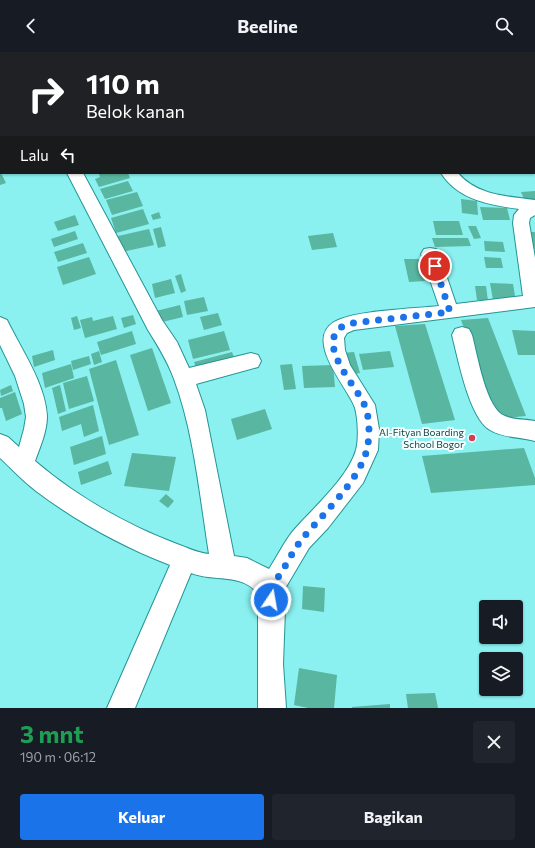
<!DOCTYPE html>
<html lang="id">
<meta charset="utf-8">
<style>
body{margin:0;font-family:Commissioner,sans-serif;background:#20242c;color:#f1f3f6;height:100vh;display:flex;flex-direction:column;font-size:15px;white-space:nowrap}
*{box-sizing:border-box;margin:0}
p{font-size:13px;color:#9ea1a6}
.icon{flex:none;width:22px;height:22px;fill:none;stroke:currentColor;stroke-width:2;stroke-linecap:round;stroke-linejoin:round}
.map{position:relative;height:656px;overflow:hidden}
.details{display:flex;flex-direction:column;background:#171b24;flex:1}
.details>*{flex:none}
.banner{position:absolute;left:0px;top:0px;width:535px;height:122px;box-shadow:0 1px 3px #0004;background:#202124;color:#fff;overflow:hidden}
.fabs{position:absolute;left:479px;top:548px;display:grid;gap:8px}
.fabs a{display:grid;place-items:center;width:44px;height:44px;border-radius:4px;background:#171b24;box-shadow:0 1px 3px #0004;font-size:20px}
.pin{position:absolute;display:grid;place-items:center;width:34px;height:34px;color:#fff;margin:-17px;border:2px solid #fff;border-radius:50%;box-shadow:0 1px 4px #0007}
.me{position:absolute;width:44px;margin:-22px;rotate:12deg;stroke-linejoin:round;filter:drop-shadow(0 0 3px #0008)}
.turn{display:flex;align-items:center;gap:14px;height:84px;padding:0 20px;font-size:18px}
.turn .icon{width:52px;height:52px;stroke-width:2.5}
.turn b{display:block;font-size:28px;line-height:34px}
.then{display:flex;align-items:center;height:38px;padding:0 20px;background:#0003;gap:8px;font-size:15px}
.round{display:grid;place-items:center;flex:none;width:42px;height:42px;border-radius:4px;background:#20242c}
.headline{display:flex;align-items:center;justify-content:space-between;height:68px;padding:0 20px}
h1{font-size:24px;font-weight:700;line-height:30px;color:#1e9e55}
.button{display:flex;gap:8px;margin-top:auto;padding:8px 20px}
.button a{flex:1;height:46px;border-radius:4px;background:#1a73e8;color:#fff;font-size:16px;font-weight:700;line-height:46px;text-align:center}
.button a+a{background:#20242c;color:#f1f3f6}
header{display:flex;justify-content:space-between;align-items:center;height:52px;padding:0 20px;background:#171b24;font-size:18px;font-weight:700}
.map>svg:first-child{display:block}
</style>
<header><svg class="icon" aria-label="back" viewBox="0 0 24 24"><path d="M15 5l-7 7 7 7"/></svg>Beeline<svg class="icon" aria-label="search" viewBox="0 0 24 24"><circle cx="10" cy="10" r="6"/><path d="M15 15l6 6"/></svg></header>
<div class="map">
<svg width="535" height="656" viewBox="0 0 535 656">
<rect width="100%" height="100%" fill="#8af0f0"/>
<g fill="#59b6a0">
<path d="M0,119L6,131L0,133Z"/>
<path d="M104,121H128L130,126L99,135L95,127L100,125L99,122Z"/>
<path d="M128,129L133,139L105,147L100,137Z"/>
<path d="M535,139V149H525L521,140Z"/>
<path d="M137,140L143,154L112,163L106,148Z"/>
<path d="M461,147L477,149L478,163L462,161Z"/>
<path d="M480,155L507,156L510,168H483Z"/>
<path d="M143,157L149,172L116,181L111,166Z"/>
<path d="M159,160L161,166L153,168L151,163Z"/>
<path d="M75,163L79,173L58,179L54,170Z"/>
<path d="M433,169H459L463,183H436Z"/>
<path d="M468,174H476L481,186L474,187Z"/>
<path d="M161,175L166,194L158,196L153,177Z"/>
<path d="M149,177L154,193L122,200L118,184Z"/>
<path d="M75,179L78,187L54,195L51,187Z"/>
<path d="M523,180H535V197L526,196Z"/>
<path d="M333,181L337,195L312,198L308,184Z"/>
<path d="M432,186H468L471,194L435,195Z"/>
<path d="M484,189L503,190L505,200L485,199Z"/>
<path d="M83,191L87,201L58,210L54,200Z"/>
<path d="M89,205L96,222L63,233L57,215Z"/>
<path d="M484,205L501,206L503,216H486Z"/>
<path d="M404,207H419L425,229L409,230Z"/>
<path d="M181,222L186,239L181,241L175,224Z"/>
<path d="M171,227L175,241L155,246L152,232Z"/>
<path d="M490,231L513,232L516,250L493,248Z"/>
<path d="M475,234H486L488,249L477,248Z"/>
<path d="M204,245L208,259L187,263L184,249Z"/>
<path d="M180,253L183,265L158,271L156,259Z"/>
<path d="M218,261L222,273L204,278L200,265Z"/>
<path d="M133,263L136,272L124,276L121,266Z"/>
<path d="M77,264L81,276L74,278L71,266Z"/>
<path d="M113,264L117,277L85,286L80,268L92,265L93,269Z"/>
<path d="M488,266L526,364L497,367L461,268Z"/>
<path d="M425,272L455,368L422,372L395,274Z"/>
<path d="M512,278L535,279V303H518Z"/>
<path d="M132,279L136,292L101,303L97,290Z"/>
<path d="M224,279L230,298L193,307L188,288Z"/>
<path d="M152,296L171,351L148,359L130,303Z"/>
<path d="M53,298L55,308L34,315L32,304Z"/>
<path d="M99,299L102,310L94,313L91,302Z"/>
<path d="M390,299L394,315L363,318L359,302Z"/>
<path d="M232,300L235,308L197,318L194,310Z"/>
<path d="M354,300L360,321L347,323L342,301Z"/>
<path d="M89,304L91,312L73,318L71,309Z"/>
<path d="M116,308L139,383L109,393L89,317Z"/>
<path d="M71,312L74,326L45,336L42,321Z"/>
<path d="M292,312L296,337L284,338L280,313Z"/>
<path d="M333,313L335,335L304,336L302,314Z"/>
<path d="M87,324L94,349L69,357L63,331Z"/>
<path d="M11,333L13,339L1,344L0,338Z"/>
<path d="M60,333L66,359L58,362L52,336Z"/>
<path d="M15,340L22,362L6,369L2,356H0V346Z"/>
<path d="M93,353L99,379L84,385L81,372L62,379L59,365Z"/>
<path d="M265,357L272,377L237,388L231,367Z"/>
<path d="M102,384L106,402L74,413L70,395Z"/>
<path d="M524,396L535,426V433L431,441L422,404Z"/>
<path d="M132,401L176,405L169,439L124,434Z"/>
<path d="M108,409L112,422L81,433L78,420Z"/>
<path d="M166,442L174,449L168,456L159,449Z"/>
<path d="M303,534L325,536L324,560L302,557Z"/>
<path d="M299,616L337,623L334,656H308L294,653Z"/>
<path d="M435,641L438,656H408L406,642Z"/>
<path d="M390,652V656H352V655Z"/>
</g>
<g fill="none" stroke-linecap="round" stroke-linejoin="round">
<defs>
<g id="minor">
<path d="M67,121H83L162,268L177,290L189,316L251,301L258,303L261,309L258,315L196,332L205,358L234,504L247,506L269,517C277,505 284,490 293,479C312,457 348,426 356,398C359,387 358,367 355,356C350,338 303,289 334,270C355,258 413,257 439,254L421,202L424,197L430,196L436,197L439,202L456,252L523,244L513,171L514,163L519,157C490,153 458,148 441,121H458C477,144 508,144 535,148V163L530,166L529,171L535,206V255L354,278L347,281L344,286L345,298L350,313L375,353L379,377L378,398L363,431L328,476L309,496L283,540L285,558L283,612L286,656H258V542C243,521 214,530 191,521L135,656H107L170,513C123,495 76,469 36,439C23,429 12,417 0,406V382L8,385L19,395L24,377L26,365L24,352L15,324L0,293V265L7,268C21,297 45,331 47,364C47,380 40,395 35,409C76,444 127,473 177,492C188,496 198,501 209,502C200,446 194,380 174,327C168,310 158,294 148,278Z"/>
<path d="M462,275L469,277L472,283C477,301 486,358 505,364C514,368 525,367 535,369V389C520,385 503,386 490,378C469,366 458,306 452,283L455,277Z"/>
</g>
</defs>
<use href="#minor" stroke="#249495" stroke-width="2"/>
<use href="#minor" fill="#fff" fill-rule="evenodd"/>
</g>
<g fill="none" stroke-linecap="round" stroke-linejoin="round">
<path stroke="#1a73e8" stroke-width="7" stroke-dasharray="0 12.6" d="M271,548C270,535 277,527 284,516C290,506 295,496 302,487C322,463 360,428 367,397C370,384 370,364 364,352C356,334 319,296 339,277C342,274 349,272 353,271L450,260L435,214"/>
</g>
<circle fill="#cf3f56" stroke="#f6ffff" stroke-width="1.5" cx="472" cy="386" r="4"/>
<g text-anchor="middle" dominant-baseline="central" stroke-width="4" stroke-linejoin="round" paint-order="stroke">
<g font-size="10" fill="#113e3e" stroke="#f6ffff" text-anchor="end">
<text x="464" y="380">Al-Fityan Boarding<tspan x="464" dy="12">School Bogor</tspan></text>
</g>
</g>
</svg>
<div class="fabs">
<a><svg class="icon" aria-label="sound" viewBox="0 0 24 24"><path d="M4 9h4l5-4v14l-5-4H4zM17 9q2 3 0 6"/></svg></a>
<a><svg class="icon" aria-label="layers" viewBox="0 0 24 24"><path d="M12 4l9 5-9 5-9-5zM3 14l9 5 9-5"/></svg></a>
</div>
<div class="pin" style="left:435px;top:214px;background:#d93025"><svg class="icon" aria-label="arrive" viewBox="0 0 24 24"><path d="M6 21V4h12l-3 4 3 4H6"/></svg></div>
<svg class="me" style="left:271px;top:548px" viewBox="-20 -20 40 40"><circle r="17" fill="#1a73e8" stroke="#fff" stroke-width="3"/><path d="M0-11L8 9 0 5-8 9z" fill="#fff"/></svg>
<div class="banner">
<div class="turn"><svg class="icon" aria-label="right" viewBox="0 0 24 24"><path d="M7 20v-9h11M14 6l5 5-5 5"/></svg><div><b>110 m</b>Belok kanan</div></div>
<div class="then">Lalu<svg class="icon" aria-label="left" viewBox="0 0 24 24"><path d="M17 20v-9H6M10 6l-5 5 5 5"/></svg></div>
</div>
</div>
<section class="details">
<div class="headline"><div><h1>3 mnt</h1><p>190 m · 06:12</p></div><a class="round"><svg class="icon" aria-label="close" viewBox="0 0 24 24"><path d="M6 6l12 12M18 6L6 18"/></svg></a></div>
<div class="button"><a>Keluar</a><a>Bagikan</a></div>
</section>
